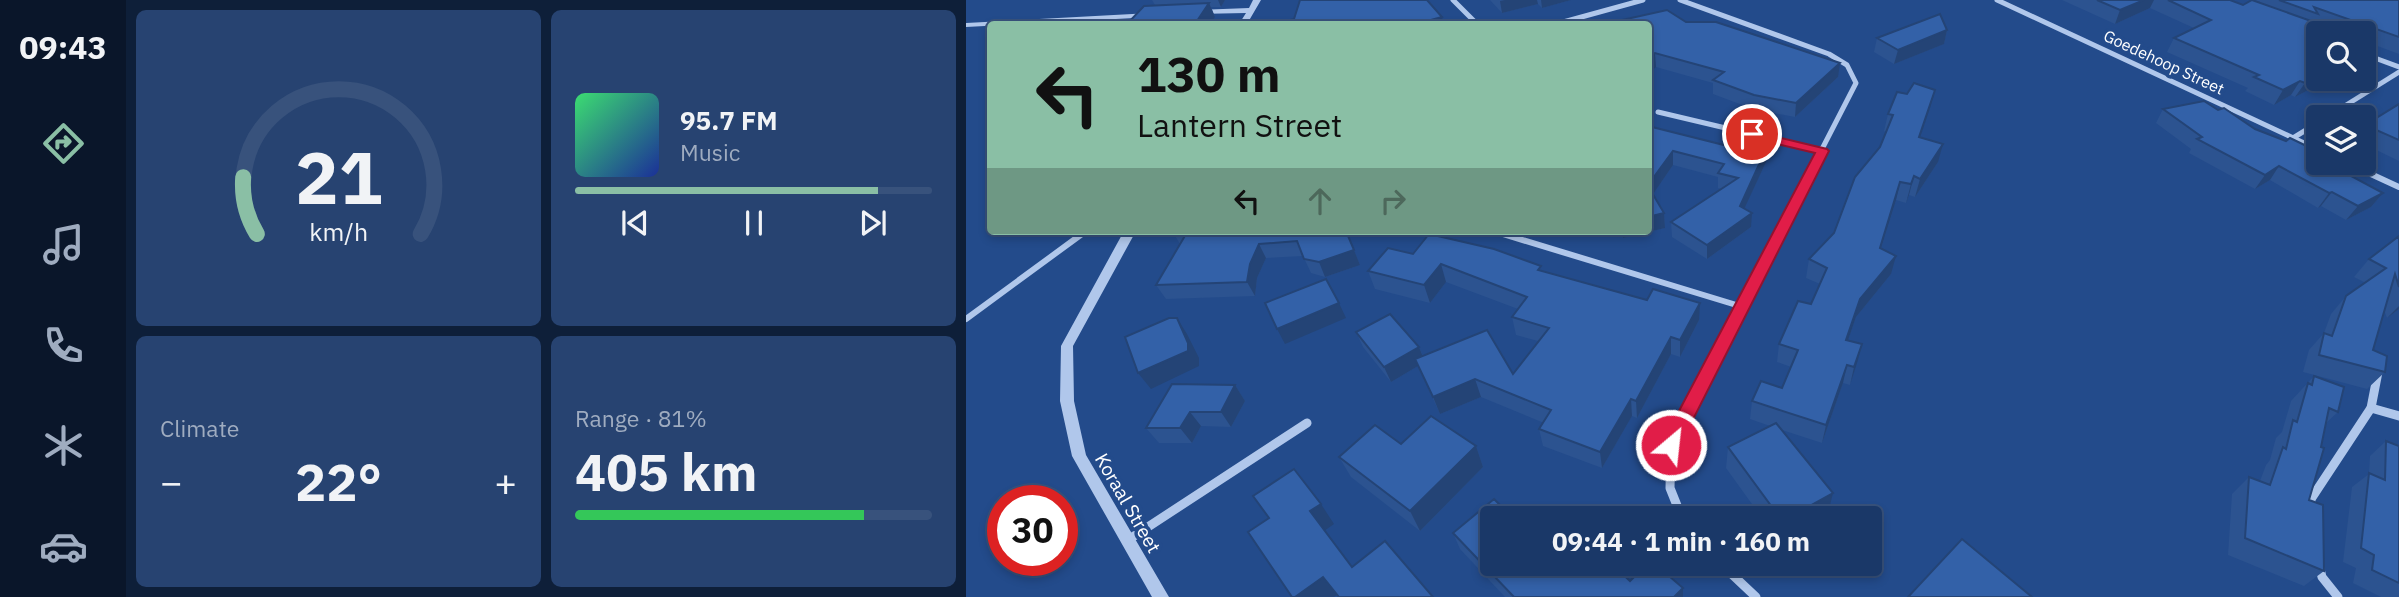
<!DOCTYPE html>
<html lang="en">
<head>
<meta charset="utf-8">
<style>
  body { margin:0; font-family:"IBM Plex Sans",sans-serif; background:#274371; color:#f1f3f6; height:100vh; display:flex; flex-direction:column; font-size:26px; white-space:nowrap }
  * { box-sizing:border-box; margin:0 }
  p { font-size:23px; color:#9facc0 }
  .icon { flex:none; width:38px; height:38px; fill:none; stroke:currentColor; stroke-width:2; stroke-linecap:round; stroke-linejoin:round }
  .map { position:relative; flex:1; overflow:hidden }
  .details { display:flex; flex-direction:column; gap:10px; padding:10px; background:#0e1f39; width:840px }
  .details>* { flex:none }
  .banner { position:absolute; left:21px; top:21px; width:665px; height:214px; border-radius:7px; box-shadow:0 4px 10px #0003,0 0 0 2px #38527c; background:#8abfa5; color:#111; overflow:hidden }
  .fabs { position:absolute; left:1340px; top:21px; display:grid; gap:14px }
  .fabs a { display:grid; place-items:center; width:70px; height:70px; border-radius:7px; background:#1a3868; box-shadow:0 4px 10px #0003,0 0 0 2px #38527c; font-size:35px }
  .speed { position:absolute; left:21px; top:485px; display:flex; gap:14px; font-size:35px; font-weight:700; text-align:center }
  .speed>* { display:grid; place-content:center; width:91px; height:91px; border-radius:50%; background:#1a3868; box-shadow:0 4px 10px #0003,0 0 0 2px #38527c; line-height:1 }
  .speed .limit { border:10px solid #d22; background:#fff; color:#111 }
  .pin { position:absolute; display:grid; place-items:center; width:60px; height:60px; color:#fff; margin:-30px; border:4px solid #fff; border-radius:50%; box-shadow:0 2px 7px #0007 }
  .me { position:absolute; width:77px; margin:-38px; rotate:28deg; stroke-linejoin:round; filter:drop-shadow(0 0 5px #0008) }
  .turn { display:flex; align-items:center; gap:24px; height:147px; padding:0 35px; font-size:32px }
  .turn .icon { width:91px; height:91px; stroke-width:2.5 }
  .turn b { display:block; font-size:49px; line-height:60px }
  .lanes { display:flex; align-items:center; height:66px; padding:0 35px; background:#0003; justify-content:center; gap:35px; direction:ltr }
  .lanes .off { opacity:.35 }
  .big { font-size:52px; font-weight:700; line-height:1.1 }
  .details .tile { flex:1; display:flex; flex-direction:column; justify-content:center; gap:10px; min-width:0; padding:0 24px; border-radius:10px; background:#274371 }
  .details .dial { align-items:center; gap:0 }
  .dial svg { height:182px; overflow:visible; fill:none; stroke:#38527c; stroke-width:7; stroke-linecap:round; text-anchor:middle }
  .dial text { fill:#f1f3f6; stroke:none }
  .song { display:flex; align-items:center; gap:21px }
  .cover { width:84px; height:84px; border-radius:10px; background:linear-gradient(135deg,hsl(140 70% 55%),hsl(230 70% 35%)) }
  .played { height:7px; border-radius:4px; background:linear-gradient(90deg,#8abfa5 85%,#38527c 85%) }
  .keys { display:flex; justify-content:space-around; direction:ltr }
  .heat { display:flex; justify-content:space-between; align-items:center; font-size:38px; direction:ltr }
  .charge { height:10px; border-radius:5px; background:linear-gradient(90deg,#34c759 81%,#38527c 0) }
  .details .tiles { flex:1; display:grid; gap:10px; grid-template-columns:repeat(2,1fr) }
  .trip { position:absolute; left:514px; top:506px; width:402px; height:70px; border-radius:7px; background:#1a3868; box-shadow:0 4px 10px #0003,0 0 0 2px #38527c; font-weight:700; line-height:70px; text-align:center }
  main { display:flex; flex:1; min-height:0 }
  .tabs { display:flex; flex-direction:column; width:126px; justify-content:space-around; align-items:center; background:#0a162a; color:#9facc0 }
  .tabs .icon { width:49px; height:49px }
  .tabs .current { color:#8abfa5 }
  .tabs b { font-size:32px; color:#f1f3f6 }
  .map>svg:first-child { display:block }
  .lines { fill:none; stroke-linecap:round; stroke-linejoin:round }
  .minor-far2 { stroke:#b0c7eb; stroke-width:5 }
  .minor-far1 { stroke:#b0c7eb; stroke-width:6 }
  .minor { stroke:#b0c7eb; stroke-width:9 }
  .tertiary { fill:#b0c7eb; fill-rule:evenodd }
  .wall { fill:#2c5390 }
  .shaded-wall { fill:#244476 }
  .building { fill:#3361a8; stroke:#244476; stroke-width:2 }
  .route { fill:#e11d48; stroke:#92132f; stroke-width:2 }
  .labels { text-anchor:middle; stroke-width:7; stroke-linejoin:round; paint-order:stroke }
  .far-street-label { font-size:16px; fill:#fff; stroke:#234b8b }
  .street-label { font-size:19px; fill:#fff; stroke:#234b8b }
</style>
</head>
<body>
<main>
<nav class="tabs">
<b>09:43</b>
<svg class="icon current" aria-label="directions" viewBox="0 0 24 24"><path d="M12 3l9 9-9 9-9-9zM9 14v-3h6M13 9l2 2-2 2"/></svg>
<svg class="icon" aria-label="music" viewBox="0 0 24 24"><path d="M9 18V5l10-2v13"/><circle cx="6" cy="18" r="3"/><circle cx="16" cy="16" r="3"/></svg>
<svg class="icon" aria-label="phone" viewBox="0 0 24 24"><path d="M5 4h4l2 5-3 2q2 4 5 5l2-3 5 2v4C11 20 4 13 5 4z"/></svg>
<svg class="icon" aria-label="climate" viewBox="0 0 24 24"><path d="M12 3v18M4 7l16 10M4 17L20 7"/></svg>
<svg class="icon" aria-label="car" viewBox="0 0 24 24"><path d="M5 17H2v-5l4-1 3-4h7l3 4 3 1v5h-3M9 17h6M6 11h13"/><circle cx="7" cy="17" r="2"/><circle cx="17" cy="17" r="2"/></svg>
</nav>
<section class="details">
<div class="tiles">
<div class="tile dial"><svg viewBox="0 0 100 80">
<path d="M14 69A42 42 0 1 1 86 69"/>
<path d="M14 69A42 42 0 0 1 8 44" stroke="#8abfa5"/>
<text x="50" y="56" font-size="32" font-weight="700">21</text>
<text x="50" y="72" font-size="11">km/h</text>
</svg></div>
<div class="tile">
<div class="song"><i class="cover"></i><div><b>95.7 FM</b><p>Music</p></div></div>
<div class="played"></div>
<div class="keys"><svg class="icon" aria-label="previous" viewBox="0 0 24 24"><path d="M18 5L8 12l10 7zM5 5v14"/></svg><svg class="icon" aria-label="pause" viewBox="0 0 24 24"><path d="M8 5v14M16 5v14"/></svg><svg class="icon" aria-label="next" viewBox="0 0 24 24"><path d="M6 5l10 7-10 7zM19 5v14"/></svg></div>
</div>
<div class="tile"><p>Climate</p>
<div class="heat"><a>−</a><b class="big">22°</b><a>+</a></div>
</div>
<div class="tile"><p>Range · 81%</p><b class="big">405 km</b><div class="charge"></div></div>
</div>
</section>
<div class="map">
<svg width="1433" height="597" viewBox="0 0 1433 597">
  <rect width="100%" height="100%" fill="#234b8b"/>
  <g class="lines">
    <g class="minor-far2">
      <polyline points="487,0 511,24"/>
      <polyline points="714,0 863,54 881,65 890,83 855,151"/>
      <polyline points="1031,0 1353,150"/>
      <polyline points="590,24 677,0"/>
      <polyline points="1398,54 1433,67"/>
      <polyline points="692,112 857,151"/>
      <polyline points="1361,117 1433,72"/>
      <polyline points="1327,138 1353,122"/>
    </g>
    <g class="minor-far1">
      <polyline points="851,149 857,151"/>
      <polyline points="1381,163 1433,187"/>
      <polyline points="527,231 777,307"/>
      <polyline points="0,319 120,231"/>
      <polyline points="756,346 856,149"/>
    </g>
    <g class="minor">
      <polyline points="1405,408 1433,416"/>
      <polyline points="1345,509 1345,499 1405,408 1412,372"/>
      <polyline points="716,518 704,488 705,445 757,344"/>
      <polyline points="162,540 341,423"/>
      <polyline points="755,564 790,597"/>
      <polyline points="1353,565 1356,577 1372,597"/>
    </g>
    <g class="tertiary">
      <polygon points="287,0 295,0 281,24 273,24 280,13 231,14 227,12 231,10 283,8"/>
      <polygon points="185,13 188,13 188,17 0,27 0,23"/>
      <polygon points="158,231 170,231 107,346 108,401 120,455 203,597 186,597 106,456 94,401 95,346"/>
    </g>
  </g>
  <g class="wall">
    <polygon points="186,0 259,0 255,7 245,7 249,17 244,24 161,24 189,5"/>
    <polygon points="524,0 605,0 576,8 572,4 536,13"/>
    <polygon points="1096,0 1264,0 1277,5 1294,2 1288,0 1433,0 1433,54 1398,41 1398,33 1377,33 1362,28 1353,79 1363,79 1329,97 1325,95 1308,105 1279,91 1282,88 1201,52 1208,38 1228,28 1184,8 1149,24"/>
    <polygon points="720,22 872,77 829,117 787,109 747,94 747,83 690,67 682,24"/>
    <polygon points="981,30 978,44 928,64 908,52 911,38"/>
    <polygon points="1433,104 1433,161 1398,144 1399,125"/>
    <polygon points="964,108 954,137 972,162 949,197 943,195 940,203 930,200 915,249 925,274 890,317 882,340 896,344 884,385 877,383 856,443 816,430 862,513 852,518 796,518 760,468 762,447 804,426 784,419 786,401 816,388 825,367 811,362 813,344 845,304 854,284 840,278 843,259 868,233 914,147 920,132 918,131 922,114"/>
    <polygon points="1197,109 1252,110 1353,163 1417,193 1405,207 1380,220 1355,206 1352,208 1304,180 1289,189 1223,153 1225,149 1190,123"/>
    <polygon points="682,126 770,148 801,147 800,162 778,208 785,227 741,259 706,237 705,222 755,189 752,188 752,177 707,165 687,194 698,213 699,228 657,238 653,231 682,231"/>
    <polygon points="210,231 383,238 394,265 359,277 345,273 337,256 300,258 291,278 289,296 200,299 190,285 214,244 208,234"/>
    <polygon points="1433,236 1433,309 1421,318 1418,310 1407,350 1419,372 1401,389 1337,372 1343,350 1358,333 1365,314 1380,296 1400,283 1388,277 1403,259"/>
    <polygon points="447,254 576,271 733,320 714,357 705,354 671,418 666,416 636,468 577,446 573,429 578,423 515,397 474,414 452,366 425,382 397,347 390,332 453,347 457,356 547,374 572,341 550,335 546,317 552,309 480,282 464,303 409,289 402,271"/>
    <polygon points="1348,376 1372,412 1360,423 1343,500 1358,571 1338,586 1262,555 1266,494 1283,477 1294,481 1300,465 1304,460 1310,438 1316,432 1325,401"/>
    <polygon points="269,385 279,401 265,427 235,426 226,443 193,443 180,428"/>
    <polygon points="1433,432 1433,597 1415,597 1387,583 1390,568 1377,562 1386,487 1403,474 1404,456 1420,441 1433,446"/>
    <polygon points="435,444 510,446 517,467 454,531 385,477 373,457"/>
    <polygon points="487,533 594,565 664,581 717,597 539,597 494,549"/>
  </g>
  <g class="shaded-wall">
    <polygon points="252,0 259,0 255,7"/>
    <polygon points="539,0 571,0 572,4 536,13 534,1"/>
    <polygon points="575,0 605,0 576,8"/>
    <polygon points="1178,0 1188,0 1184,8 1149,24 1154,10"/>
    <polygon points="243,3 249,17 244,24 229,24"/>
    <polygon points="476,17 478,24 450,24"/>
    <polygon points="981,30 978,44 928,64 932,50"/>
    <polygon points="689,53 690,67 682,74 682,60"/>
    <polygon points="874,63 872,77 829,117 830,103"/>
    <polygon points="1353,75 1353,79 1363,79 1329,97 1339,83"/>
    <polygon points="1334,81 1325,95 1308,105 1317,90"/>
    <polygon points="969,90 964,108 948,155 953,137"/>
    <polygon points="977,144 972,162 949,197 954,179"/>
    <polygon points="801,147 800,162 773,220 774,206"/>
    <polygon points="707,151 707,165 683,200 682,185"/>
    <polygon points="1313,166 1304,180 1289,189 1299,175"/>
    <polygon points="948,176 943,195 940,203 945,184"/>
    <polygon points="934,182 930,200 909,267 914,248"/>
    <polygon points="1366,192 1355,206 1352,208 1363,193"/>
    <polygon points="1417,193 1405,207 1380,220 1392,206"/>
    <polygon points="698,213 699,228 657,238 656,231 682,231 682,217"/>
    <polygon points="786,213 785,227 741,259 741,245"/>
    <polygon points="293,244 300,258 291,278 289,296 281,282 284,264"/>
    <polygon points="388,250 394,265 359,277 353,262"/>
    <polygon points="930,256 925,274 890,317 876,358 880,340 894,299"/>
    <polygon points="475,264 480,282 464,303 458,285"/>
    <polygon points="373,303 380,318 319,344 311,329"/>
    <polygon points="734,303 733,320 714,357 714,340"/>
    <polygon points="1433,306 1433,309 1421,318"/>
    <polygon points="211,318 221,334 233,358 233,366 185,389 172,373"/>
    <polygon points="705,337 705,354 671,418 670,401"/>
    <polygon points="896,344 891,363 884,385 888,367"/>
    <polygon points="453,347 459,362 449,359 452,366 425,382 418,367"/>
    <polygon points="881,365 877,383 856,443 860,425"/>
    <polygon points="509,379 515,397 474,414 467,397"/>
    <polygon points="269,385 279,401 265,427 255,412"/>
    <polygon points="665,399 666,416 636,468 634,452"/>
    <polygon points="224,412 235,426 226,443 214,428"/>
    <polygon points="510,446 517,467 454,531 444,511"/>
    <polygon points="867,493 862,513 852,518 822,518"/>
    <polygon points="355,504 368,524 358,531 344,511"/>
    <polygon points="357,577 371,595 368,597 329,597"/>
    <polygon points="717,588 717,597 708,597"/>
  </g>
  <g class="building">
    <polygon points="334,0 461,0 476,17 450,24 318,24 316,22 328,19"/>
    <polygon points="1131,0 1178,0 1154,10"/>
    <polygon points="1202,0 1264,0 1277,5 1286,0 1362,27 1366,33 1353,33 1353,75 1339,83 1334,81 1317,90 1288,77 1293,75 1208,38 1245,20"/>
    <polygon points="1313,0 1433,0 1433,37 1348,7 1352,14"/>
    <polygon points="243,3 229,24 161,24 178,6"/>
    <polygon points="701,10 720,22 750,22 874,63 830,103 788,95 747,80 758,72 689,53 682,60 682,24 638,24"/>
    <polygon points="974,14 981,30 932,50 911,38"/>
    <polygon points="948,83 969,90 953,137 977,144 954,179 948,176 945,184 934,182 914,248 930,256 894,299 880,340 896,344 888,367 881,365 860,425 786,401 795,381 816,388 832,350 813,344 832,301 845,304 861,268 843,259 868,233 889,177 914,147 927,115 922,114 931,92 941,94"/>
    <polygon points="1238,101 1252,110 1258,108 1289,129 1320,141 1324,138 1353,152 1353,163 1361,163 1417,193 1392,206 1366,192 1363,193 1313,166 1299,175 1231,139 1236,137 1197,109"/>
    <polygon points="1433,104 1433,140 1399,125"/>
    <polygon points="682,126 770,148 775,141 801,147 774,206 786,213 741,245 705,222 772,178 752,173 758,164 707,151 682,185"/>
    <polygon points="682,186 698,213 682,217"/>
    <polygon points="210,231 380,231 388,250 353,262 338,259 331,241 293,244 284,264 281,282 190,285 220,234 208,234"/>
    <polygon points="463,234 528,249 575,266 572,270 681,300 687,289 734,303 714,340 705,337 670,401 665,399 634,452 573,429 585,410 509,379 467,397 449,359 521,330 547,374 583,328 546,317 561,297 475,264 458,285 402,271 422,248 447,254"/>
    <polygon points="1433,236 1433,287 1429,274 1407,350 1421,356 1419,372 1353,355 1358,333 1366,336 1380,296 1420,268 1403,259"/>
    <polygon points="360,279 373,303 311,329 299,303"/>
    <polygon points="424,314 453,347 418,367 390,332"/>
    <polygon points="203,318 211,318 222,343 222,351 172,373 159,337"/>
    <polygon points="1348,376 1378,387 1372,412 1363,408 1355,447 1358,448 1343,500 1357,505 1358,571 1279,538 1283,477 1304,485 1317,447 1320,449 1327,420 1331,422 1342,383 1346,385"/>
    <polygon points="206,384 269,385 255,412 224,412 214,428 180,428"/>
    <polygon points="465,416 510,446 444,511 373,457 409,425 435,444"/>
    <polygon points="810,423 867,493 822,518 814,518 762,447"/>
    <polygon points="1420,441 1433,446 1433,583 1406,570 1408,555 1395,548 1403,473 1419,480"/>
    <polygon points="328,469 355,504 344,511 386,567 419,541 467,597 373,597 357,577 329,597 326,597 282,532 303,518 287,496"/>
    <polygon points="528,499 547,518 527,518 527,564 593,564 594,565 596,564 646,564 664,581 681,564 689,564 717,588 708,597 548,597 487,533"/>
    <polygon points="996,539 1066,597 942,597"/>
  </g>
  <polygon class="route" points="786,131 861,149 863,151 711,451 705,453 698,451 695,445 849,153 781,137 781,132"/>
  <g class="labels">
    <g class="far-street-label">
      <text transform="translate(1198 62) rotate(25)" y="6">Goedehoop Street</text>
    </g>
    <g class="street-label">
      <text transform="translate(162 503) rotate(60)" y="7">Koraal Street</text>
    </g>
  </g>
</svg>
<div class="fabs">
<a><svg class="icon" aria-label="search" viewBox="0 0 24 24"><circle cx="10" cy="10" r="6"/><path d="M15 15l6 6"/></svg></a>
<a><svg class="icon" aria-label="layers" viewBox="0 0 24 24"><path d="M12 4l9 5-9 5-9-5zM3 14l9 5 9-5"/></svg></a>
</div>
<div class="speed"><div class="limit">30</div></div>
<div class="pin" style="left:786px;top:134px;background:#d93025"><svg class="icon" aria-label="arrive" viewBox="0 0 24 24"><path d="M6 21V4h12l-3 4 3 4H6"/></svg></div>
<svg class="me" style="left:705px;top:445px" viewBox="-20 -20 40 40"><circle r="17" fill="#e11d48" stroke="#fff" stroke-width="3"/><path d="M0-11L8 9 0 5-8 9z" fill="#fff"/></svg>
<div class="trip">09:44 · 1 min · 160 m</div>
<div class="banner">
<div class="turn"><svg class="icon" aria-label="left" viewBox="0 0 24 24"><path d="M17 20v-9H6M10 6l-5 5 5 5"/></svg><div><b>130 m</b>Lantern Street</div></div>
<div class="lanes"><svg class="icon" aria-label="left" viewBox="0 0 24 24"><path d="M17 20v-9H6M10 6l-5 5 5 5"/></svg><svg class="icon off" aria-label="ahead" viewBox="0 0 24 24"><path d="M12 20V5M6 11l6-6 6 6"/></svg><svg class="icon off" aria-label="right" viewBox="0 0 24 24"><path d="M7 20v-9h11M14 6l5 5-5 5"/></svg></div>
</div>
</div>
</main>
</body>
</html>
